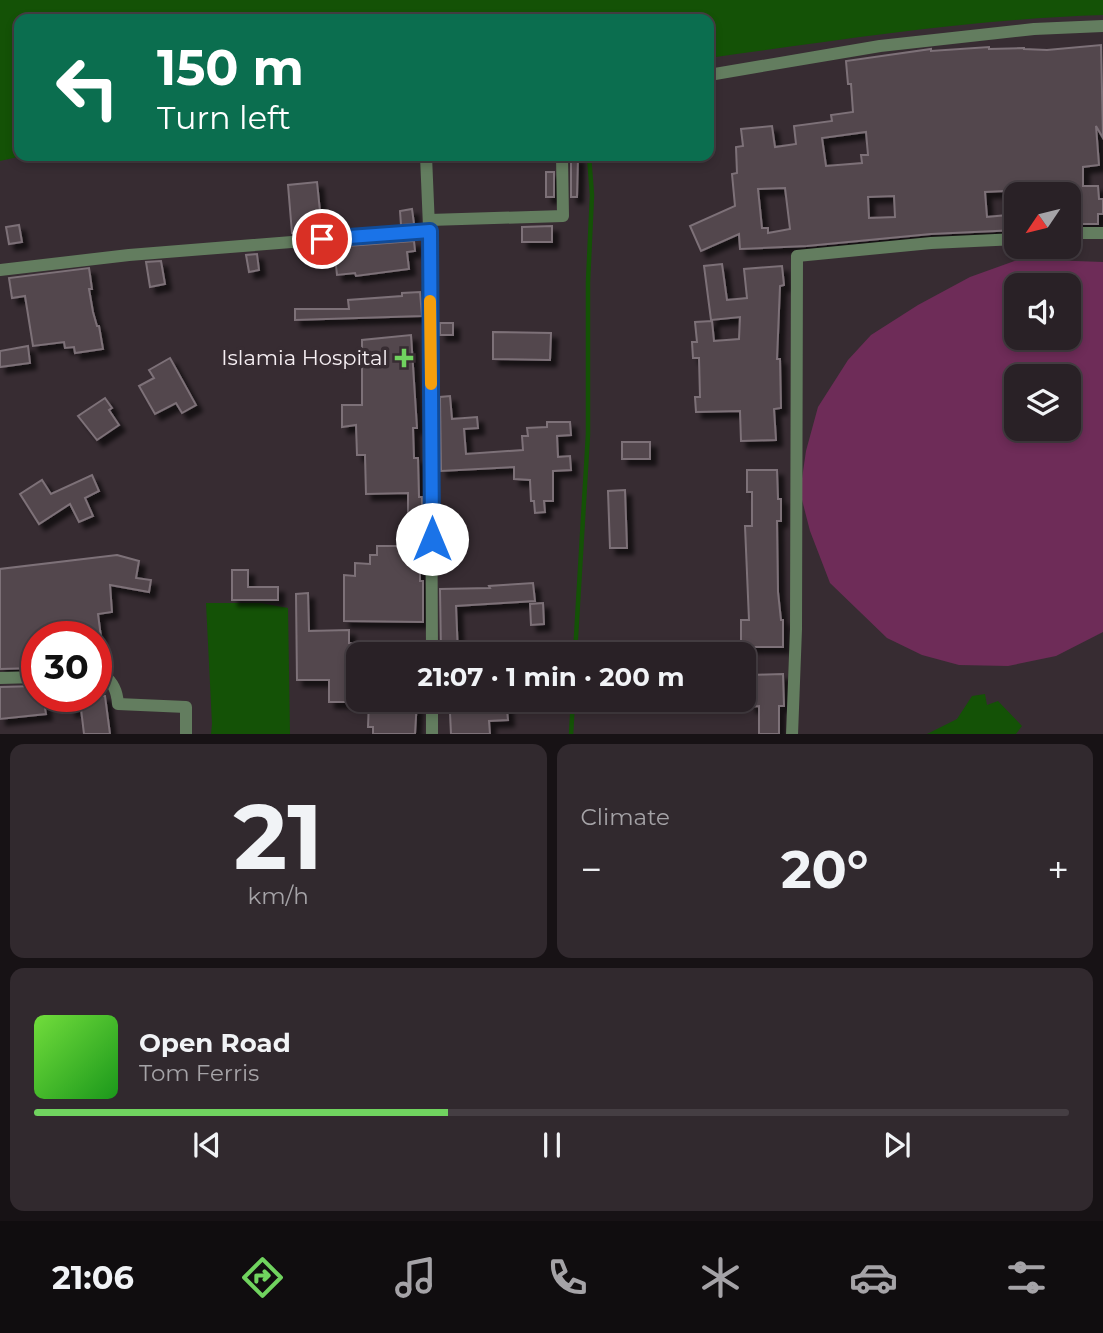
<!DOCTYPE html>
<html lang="en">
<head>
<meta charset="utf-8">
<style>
  body { margin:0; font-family:Montserrat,sans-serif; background:#31292e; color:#f1f3f6; height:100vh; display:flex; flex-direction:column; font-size:26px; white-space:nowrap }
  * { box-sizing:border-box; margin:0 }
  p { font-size:23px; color:#a5a3a7 }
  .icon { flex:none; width:38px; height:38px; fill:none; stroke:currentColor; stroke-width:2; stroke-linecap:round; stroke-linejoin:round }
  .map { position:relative; height:734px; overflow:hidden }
  .panel { display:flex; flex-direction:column; gap:10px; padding:10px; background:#171215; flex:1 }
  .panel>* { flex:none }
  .guide { position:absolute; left:14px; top:14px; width:700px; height:147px; border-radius:14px; box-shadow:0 4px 10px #0003,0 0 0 2px #453e43; background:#0b6e4f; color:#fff; overflow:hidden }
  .needle { width:46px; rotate:235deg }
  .fabs { position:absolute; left:1004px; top:182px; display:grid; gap:14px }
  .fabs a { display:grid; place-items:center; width:77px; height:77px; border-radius:14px; background:#292126; box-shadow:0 4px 10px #0003,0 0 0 2px #453e43; font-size:35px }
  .speed { position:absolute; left:21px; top:621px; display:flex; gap:14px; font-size:35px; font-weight:700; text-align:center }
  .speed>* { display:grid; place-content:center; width:91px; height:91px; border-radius:50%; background:#292126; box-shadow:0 4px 10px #0003,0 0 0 2px #453e43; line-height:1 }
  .speed .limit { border:10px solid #d22; background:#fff; color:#111 }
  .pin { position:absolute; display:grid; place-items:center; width:60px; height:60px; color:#fff; margin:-30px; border:4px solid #fff; border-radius:50%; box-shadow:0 2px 7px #0007 }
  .me { position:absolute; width:77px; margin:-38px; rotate:0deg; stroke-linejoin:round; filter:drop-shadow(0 0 5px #0008) }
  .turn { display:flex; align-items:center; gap:24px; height:147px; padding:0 28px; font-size:32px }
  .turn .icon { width:91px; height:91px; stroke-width:2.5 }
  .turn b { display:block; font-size:49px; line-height:60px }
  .big { font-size:52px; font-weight:700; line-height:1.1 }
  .panel .widget { flex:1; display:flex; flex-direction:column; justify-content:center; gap:10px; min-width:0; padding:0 24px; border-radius:14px; background:#31292e }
  .panel .dial { align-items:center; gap:0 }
  .dial b { font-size:91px; line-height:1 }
  .song { display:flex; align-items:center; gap:21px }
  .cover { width:84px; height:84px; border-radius:10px; background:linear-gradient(135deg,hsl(100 70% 55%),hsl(120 70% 35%)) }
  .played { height:7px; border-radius:4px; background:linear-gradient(90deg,#70d35f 40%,#453e43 40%) }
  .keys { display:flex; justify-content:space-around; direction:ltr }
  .heat { display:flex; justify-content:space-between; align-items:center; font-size:38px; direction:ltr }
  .panel .tiles { flex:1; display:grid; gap:10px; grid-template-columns:1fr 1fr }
  .widget:last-child { grid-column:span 2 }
  .trip { position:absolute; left:346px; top:642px; width:410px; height:70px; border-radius:14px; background:#292126; box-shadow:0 4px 10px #0003,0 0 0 2px #453e43; font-weight:700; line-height:70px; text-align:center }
  .menu { display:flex; height:112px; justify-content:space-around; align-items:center; background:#100d0f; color:#a5a3a7 }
  .menu .icon { width:49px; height:49px }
  .menu .active { color:#70d35f }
  .menu b { font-size:32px; color:#f1f3f6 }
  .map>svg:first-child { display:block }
  .green { fill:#6e2c58; fill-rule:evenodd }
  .water { fill:#145206 }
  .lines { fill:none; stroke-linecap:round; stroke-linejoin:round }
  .stream { stroke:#145206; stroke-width:4.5 }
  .building { fill:#53474d; stroke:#7d7178; stroke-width:2; fill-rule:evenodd; filter:url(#shadow) }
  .minor { stroke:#637d5f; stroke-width:12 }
  .route-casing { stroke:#114b97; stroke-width:18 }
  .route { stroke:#1a73e8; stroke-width:12 }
  .slow { stroke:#f59e0b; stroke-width:12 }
  .poi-dot { fill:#70d35f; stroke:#372c32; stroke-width:2.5 }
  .labels { text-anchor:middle; stroke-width:7; stroke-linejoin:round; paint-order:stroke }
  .poi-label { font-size:21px; fill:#f6eff3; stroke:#372c32; text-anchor:end }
</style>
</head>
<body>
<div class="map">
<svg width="1103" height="735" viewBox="0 0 1103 735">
  <defs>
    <filter id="shadow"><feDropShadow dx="6" dy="6" stdDeviation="2" flood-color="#0009"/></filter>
  </defs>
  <rect width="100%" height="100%" fill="#372c32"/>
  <path class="green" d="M1020 259 1103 262V632L1056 656 1008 666 959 665 922 655 887 638 830 583 810 531 800 492 806 451 818 407 848 360 871 335 918 305 970 277ZM1017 285H1069V338H1017ZM1017 376H1069V429H1017Z"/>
  <g class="water">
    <path d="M0 0H1103V15C971 19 840 40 709 58V19H19V156H22L0 161Z"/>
    <polygon points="206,603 261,603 288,608 290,734 211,734 212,724"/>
    <polygon points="985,694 987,705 998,701 1022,726 1016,734 927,734 957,719 972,696"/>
  </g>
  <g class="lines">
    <g class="stream">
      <polyline points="575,654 588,434 588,282 592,195 589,156"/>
      <polyline points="571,735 573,700"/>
    </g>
  </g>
  <g class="building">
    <path d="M1101 45 1103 138 1096 126 1099 165 1083 167V186H1098L1099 199H1103V214H1098V224H1070L1069 194H1017V230L931 234 807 246 740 249 739 234 701 251 690 226 735 206 732 174 737 173 736 147 743 146 741 129 772 126 775 147 796 144 794 126 832 121 831 115 853 112 851 84H848L846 61 931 49V51L989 47V49L1024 48V49L1047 50ZM866 132 868 155H861L862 163 826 166 822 138ZM785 188 790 229 768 233V228H762L758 189ZM1005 191 1007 215 987 217 985 192ZM894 196 895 217 869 218 868 197Z"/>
    <polygon points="571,157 578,157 577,197 571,197"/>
    <rect x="546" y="172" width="8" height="25"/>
    <polygon points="317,182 322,231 292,233 288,185"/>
    <polygon points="412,209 414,224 401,225 400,211"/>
    <polygon points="19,225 22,242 9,244 6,227"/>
    <polygon points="552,226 552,242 522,242 522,227"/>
    <polygon points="414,241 415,251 407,252 409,269 356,276 355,273 337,275 334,247"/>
    <polygon points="257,254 259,270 249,272 246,255"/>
    <polygon points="161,261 165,284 150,287 146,262"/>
    <polygon points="722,264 727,300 747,298 744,269 782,266 784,285 780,286 777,359 780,359 781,408 774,409 776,440 741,441 740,411 696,412 695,397 700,397 699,358 693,358 692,342 697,342 695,322 712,321 714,341 739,339 740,317 711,320 704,266"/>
    <polygon points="89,268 92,289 89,289 93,312 97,326 99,326 103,349 75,353 74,347 65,348 64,342 33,346 25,296 12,298 9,278"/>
    <polygon points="420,292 422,316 295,320 295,309 349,309 348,300 402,296 402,293"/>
    <rect x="440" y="323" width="13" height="12"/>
    <polygon points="493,332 551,333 550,360 493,359"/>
    <polygon points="411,335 417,428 413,428 414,458 418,458 419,497 422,497 422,528 418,528 418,555 420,555 420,581 423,581 423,622 344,621 344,575 355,576 355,563 370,564 370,555 377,555 377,546 399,546 399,539 408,539 408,493 366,494 365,455 357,455 356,425 342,427 342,405 362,405 362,340"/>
    <polygon points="28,346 30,363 0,367 0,351"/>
    <polygon points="170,358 196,405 182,413 176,403 155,414 139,386 154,378 149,370"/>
    <polygon points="450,396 452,419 477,417 478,428 464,429 466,454 523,450 522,436 528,436 527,428 547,427 547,422 570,422 571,435 557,436 558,457 570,456 571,470 553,471 553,501 544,501 545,512 535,513 534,501 531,501 530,480 514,479 514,467 441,471 440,397"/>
    <polygon points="105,398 112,408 109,410 119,425 97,440 78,416"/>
    <rect x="622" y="442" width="28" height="17"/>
    <polygon points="747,470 777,470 778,499 781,499 781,521 777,521 778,592 781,620 783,620 783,647 741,647 741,620 749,620 745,526 752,526 752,492 747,492"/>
    <polygon points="92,475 99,491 85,498 93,516 79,522 70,504 39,524 20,494 42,480 51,494"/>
    <polygon points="625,490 627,548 610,548 608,491"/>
    <polygon points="117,555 139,561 136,578 151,580 149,592 110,585 112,612 98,614 101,637 37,637 37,668 0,669 0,569"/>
    <polygon points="232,570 248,570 248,587 278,587 278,600 232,600"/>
    <polygon points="533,583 535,601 456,606 458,654 441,654 440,589 490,588 489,586"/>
    <polygon points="308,593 309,631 349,630 349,643 400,645 400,654 359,654 359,702 329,702 329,680 297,680 296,594"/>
    <polygon points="543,603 544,624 531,625 530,604"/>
    <polygon points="783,674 784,706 779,706 779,734 759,734 759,706 750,707 749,675"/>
    <polygon points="37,686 37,696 43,696 46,714 0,719 0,687"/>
    <polygon points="68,696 105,696 110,734 84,734 81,709 70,711"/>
    <polygon points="369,700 417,700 415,734 373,734 373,727 368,727"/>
    <polygon points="463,700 506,700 508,720 489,721 490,734 451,734 450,713 464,712"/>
  </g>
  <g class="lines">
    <g class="minor">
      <polyline points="709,75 880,46 1034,29 1103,26"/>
      <polyline points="426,156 429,227"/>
      <polyline points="429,220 563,216 562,156"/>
      <polyline points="1069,233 1103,233"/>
      <polyline points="0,270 129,255 430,231 432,654"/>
      <path d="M96 674H103C113 683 117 690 118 704L186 707V735"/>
      <polyline points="0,678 37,677"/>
      <polyline points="432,735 432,700"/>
      <polyline points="792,735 796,629 797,256 931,243 1017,239"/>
    </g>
  </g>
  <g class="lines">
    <defs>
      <polyline id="route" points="322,239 430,231 432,539"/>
    </defs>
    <use href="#route" class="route-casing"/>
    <use href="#route" class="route"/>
    <polyline class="slow" points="430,301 431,384"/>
  </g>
  <path class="poi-dot" d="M400.5 347.5h7v7h7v7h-7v7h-7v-7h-7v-7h7z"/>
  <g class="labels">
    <g class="poi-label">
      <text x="388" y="365">Islamia Hospital</text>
    </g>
  </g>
</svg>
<div class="fabs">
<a><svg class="needle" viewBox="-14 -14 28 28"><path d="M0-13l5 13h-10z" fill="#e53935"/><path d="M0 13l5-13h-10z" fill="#a5a3a7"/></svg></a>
<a><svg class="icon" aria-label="sound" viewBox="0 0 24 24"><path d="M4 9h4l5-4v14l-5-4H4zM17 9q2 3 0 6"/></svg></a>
<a><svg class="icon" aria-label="layers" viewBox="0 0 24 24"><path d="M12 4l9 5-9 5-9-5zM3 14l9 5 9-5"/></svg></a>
</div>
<div class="speed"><div class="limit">30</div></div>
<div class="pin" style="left:322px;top:239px;background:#d93025"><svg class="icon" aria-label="arrive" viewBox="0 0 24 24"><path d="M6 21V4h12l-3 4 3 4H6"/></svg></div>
<svg class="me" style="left:432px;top:539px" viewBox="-20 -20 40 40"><circle r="19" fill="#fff"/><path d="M0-13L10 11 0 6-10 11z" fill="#1a73e8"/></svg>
<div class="trip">21:07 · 1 min · 200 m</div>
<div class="guide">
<div class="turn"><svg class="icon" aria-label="left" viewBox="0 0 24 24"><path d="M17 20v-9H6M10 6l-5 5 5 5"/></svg><div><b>150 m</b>Turn left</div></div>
</div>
</div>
<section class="panel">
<div class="tiles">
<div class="widget dial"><b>21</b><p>km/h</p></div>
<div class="widget"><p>Climate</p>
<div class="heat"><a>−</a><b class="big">20°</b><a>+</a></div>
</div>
<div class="widget">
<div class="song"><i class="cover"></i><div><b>Open Road</b><p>Tom Ferris</p></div></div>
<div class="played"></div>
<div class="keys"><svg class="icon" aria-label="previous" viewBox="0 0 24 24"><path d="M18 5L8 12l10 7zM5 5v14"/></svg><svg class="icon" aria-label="pause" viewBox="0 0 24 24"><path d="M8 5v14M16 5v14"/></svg><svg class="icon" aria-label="next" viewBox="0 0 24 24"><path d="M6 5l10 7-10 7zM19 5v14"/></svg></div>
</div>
</div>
</section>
<nav class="menu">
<b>21:06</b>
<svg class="icon active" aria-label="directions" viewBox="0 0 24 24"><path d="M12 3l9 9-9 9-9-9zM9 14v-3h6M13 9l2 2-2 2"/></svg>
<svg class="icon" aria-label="music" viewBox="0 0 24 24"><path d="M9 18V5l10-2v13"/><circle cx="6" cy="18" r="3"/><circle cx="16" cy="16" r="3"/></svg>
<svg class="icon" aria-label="phone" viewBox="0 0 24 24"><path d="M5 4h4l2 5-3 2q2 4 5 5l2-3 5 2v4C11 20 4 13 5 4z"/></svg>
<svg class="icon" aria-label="climate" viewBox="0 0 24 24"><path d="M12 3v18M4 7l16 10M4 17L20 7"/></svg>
<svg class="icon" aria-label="car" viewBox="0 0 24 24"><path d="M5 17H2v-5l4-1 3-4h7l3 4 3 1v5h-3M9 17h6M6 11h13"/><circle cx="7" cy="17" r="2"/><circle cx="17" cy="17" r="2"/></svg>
<svg class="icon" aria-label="filters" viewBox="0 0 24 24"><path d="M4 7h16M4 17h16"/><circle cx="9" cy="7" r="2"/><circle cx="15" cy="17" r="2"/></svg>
</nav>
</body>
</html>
